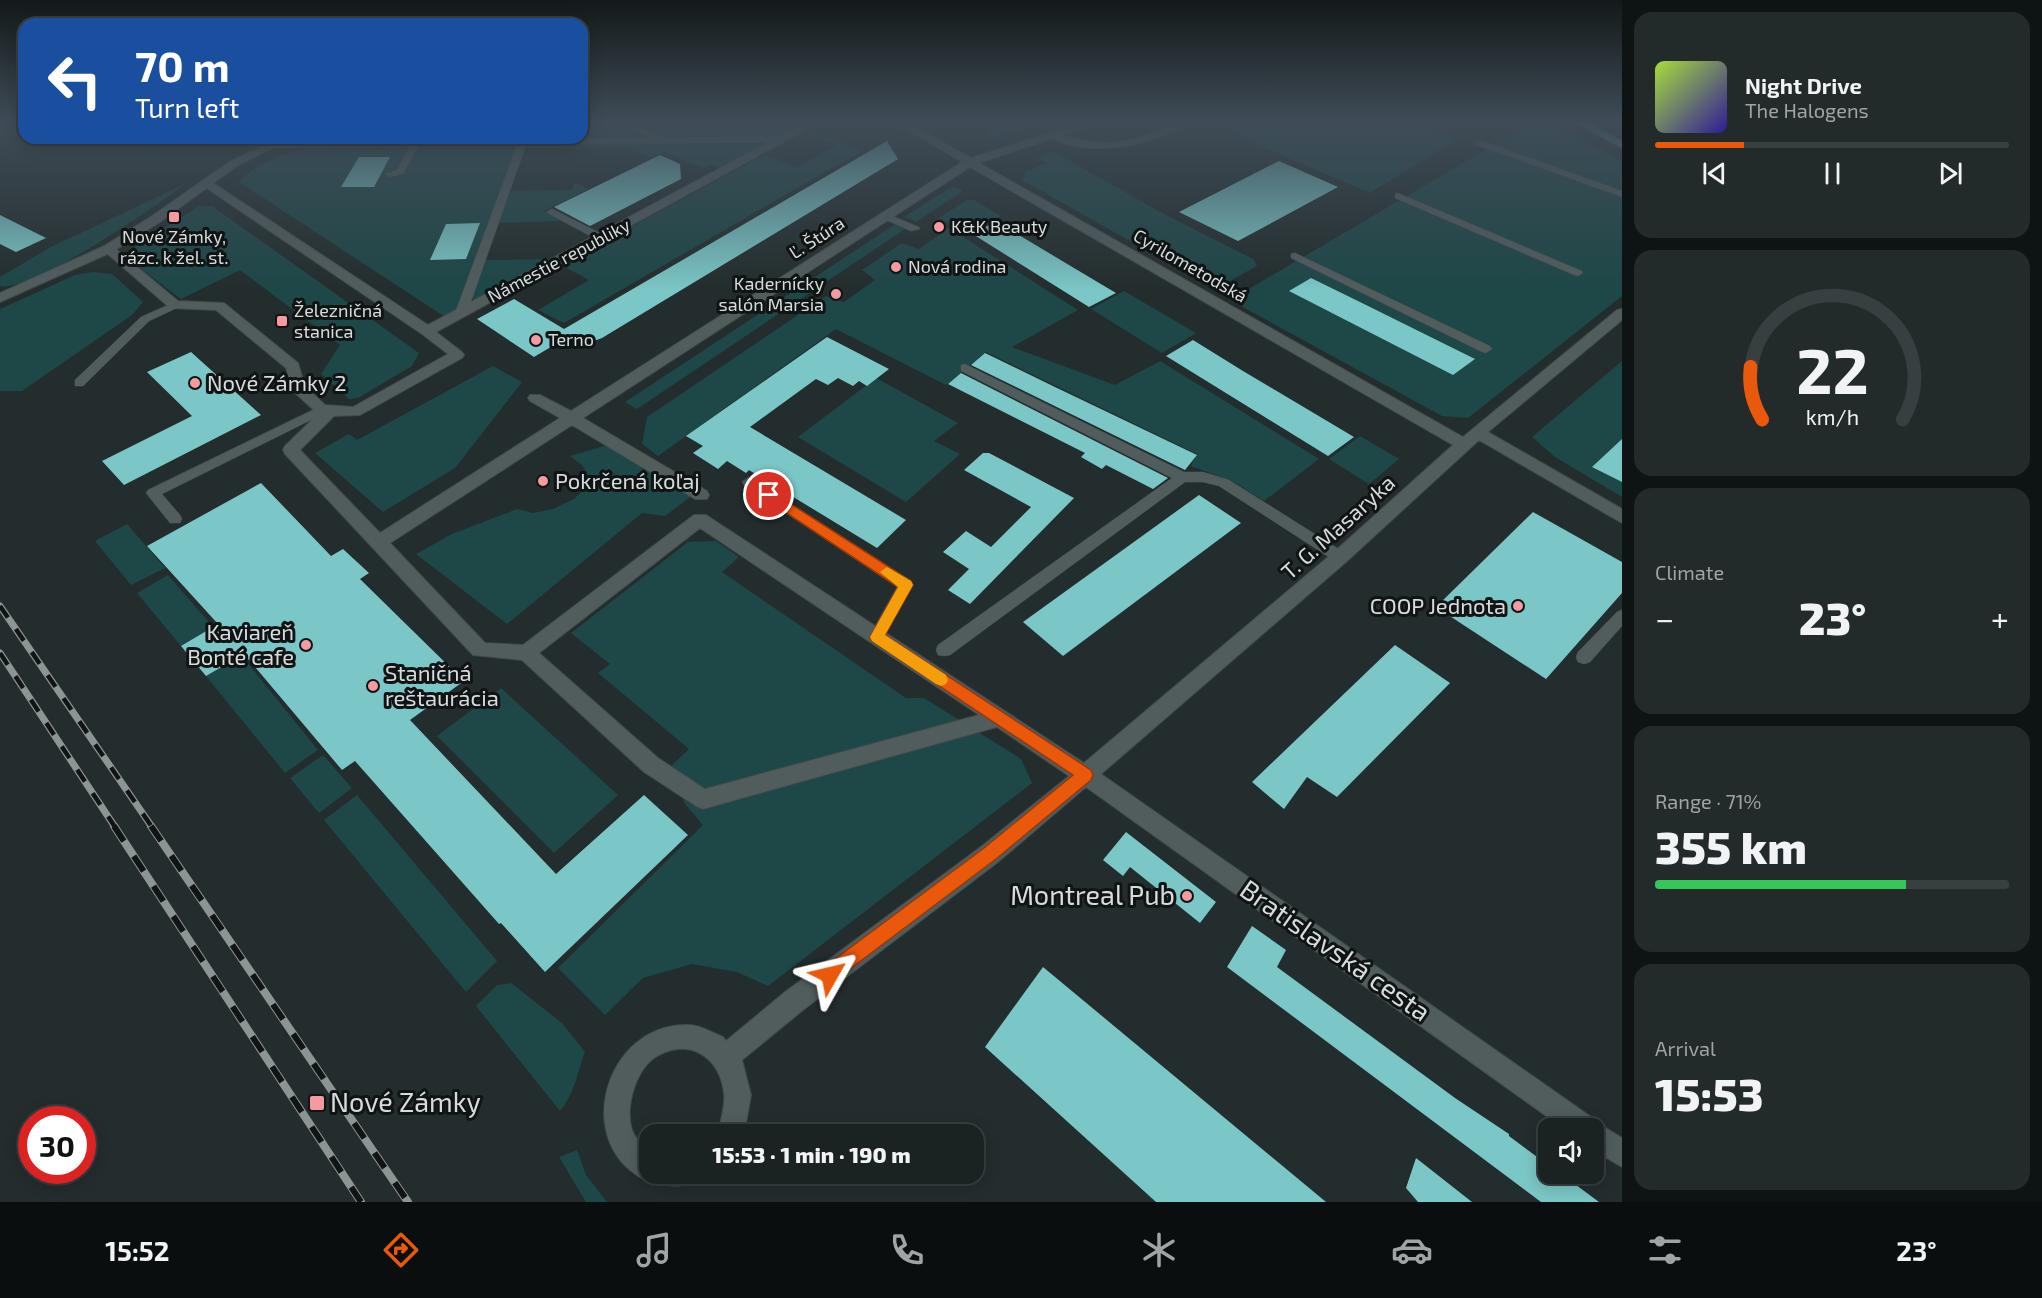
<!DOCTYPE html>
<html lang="en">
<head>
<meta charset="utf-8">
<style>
  body { margin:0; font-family:"Exo 2",sans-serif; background:#232a2a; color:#f1f3f6; height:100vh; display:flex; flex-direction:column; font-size:22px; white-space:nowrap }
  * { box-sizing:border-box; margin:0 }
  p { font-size:20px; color:#9fa4a5 }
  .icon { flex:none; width:33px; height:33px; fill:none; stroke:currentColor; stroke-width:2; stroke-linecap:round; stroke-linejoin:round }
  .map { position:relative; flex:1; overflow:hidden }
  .panel { display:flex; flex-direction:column; gap:12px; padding:12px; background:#0e1313; width:420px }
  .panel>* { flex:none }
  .hud { position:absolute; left:18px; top:18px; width:570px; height:126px; border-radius:18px; box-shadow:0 3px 15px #0003,0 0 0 2px #383f40; background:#1a4fa0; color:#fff; overflow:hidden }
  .controls { position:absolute; left:1538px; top:1118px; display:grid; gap:12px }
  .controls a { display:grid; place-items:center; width:66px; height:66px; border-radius:12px; background:#1a2222; box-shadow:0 3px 15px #0003,0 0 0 2px #383f40; font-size:30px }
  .speed { position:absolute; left:18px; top:1106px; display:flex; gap:12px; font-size:30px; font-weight:700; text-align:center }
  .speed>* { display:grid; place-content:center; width:78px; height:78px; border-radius:50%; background:#1a2222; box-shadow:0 3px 15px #0003,0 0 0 2px #383f40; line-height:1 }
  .speed .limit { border:9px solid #d22; background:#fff; color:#111 }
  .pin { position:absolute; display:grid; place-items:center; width:51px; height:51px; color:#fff; margin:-26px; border:3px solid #fff; border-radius:50%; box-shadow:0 2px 6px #0007 }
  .me { position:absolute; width:66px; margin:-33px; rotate:53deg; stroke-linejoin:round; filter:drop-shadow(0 0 4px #0008) }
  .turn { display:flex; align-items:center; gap:21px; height:126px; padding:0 18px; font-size:27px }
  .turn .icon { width:78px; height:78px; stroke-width:2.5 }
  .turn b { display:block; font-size:42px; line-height:51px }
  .big { font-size:45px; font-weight:800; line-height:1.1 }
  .panel .tile { flex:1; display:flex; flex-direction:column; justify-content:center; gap:9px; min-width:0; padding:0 21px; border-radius:18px; background:#232a2a }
  .panel .dial { align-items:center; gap:0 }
  .dial svg { height:156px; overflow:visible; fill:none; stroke:#383f40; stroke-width:7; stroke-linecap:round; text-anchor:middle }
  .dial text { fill:#f1f3f6; stroke:none }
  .song { display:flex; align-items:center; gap:18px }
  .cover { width:72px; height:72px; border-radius:9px; background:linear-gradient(135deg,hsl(80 70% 55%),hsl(250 70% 35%)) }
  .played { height:6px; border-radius:3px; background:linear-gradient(90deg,#ea580c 25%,#383f40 25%) }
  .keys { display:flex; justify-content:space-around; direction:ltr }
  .heat { display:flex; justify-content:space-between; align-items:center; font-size:33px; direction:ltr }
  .charge { height:9px; border-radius:4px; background:linear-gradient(90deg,#34c759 71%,#383f40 0) }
  .trip { position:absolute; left:639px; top:1124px; width:345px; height:60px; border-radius:18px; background:#1a2222; box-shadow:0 3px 15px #0003,0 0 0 2px #383f40; font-weight:800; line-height:60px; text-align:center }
  .tabs { display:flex; height:96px; justify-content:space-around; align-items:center; background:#0a0e0e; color:#9fa4a5 }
  .tabs .icon { width:42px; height:42px }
  .tabs .active { color:#ea580c }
  .tabs b { font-size:27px; color:#f1f3f6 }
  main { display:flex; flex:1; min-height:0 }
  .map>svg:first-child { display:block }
  .green { fill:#1e4747 }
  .building { fill:#7bc6c6 }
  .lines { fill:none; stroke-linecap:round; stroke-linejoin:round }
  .lane-casing { stroke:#414949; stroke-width:1 }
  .street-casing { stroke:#414949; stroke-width:2 }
  .secondary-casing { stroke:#414949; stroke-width:2 }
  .primary-casing { stroke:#414949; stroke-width:2 }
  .lane { fill:#515d5d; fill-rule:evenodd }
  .street { fill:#515d5d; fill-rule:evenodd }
  .secondary { fill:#515d5d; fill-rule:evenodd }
  .primary { fill:#469292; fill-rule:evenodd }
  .rail-far1-casing { stroke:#8d9494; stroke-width:7 }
  .rail-casing { stroke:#8d9494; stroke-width:8 }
  .rail-far1 { stroke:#101414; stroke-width:4.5; stroke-dasharray:14; stroke-linecap:butt }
  .rail { stroke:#101414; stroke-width:6; stroke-dasharray:18; stroke-linecap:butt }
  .route { fill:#ea580c; stroke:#983908; stroke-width:1.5 }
  .slow { fill:#f59e0b }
  .poi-dot { fill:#f49aa0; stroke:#101414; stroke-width:2 }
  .labels { text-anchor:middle; stroke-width:6; stroke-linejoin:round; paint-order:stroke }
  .far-poi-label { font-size:18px; fill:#d6dcdc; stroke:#101414; text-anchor:start }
  .far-street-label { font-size:18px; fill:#d6dcdc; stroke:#101414 }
  .poi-label { font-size:22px; fill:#d6dcdc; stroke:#101414; text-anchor:start }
  .street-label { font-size:22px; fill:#d6dcdc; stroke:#101414 }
  .near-poi-label { font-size:27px; fill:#d6dcdc; stroke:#101414; text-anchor:end }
  .near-street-label { font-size:27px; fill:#d6dcdc; stroke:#101414 }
</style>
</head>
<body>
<main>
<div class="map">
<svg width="1622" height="1202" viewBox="0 0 1622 1202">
  <rect width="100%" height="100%" fill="#232d2d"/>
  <g class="green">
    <polygon points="582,121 809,121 783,136 770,137 539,140 535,138 582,138"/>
    <polygon points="989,121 1050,121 990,139 986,138"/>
    <polygon points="1236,121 1421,121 1456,140 1370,193 1252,142 1226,126"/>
    <polygon points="1548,121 1622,161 1622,296 1468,418 1442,416 1230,300 1533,122"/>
    <polygon points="812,132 861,151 564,323 538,310 589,280 561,265 764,155 798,167 837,145 806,133"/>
    <polygon points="318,138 517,138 509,141 308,143"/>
    <polygon points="532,144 769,144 723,169 710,164 703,168 665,152 650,157 626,148 524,149"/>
    <path d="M509 146 515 150 457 309 445 317 239 182C256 163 284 154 308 148Z"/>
    <polygon points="1054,152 1162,213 1253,259 1257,266 1215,289 1022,180 1026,171 1047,163 1038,158"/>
    <polygon points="575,183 588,189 544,211 561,221 498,223 511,191 572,190"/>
    <path d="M185 184C156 206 31 293 0 286V277L49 248Z"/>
    <polygon points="953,186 963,191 916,222 904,217"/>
    <polygon points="967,200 974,200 1001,216 967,233 939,218"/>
    <polygon points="199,206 212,206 419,353 412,366 358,398 349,399 321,374 340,345 240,270 181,299 131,261 131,249"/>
    <polygon points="894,225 905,229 637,409 625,402"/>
    <polygon points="949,228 1078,310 1012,347 1115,385 1160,361 1319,459 1264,501 1234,482 1191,466 1197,454 986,352 946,385 836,329 658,456 642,444 647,417 826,296 844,302 875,280 862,270 902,243 919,249"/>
    <polygon points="553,259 476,300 471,299 486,260"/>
    <polygon points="93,272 112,274 143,302 132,315 22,391 0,391 0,309 75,275"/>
    <polygon points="1124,291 1196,333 1162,353 1091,309"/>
    <polygon points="1622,361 1622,497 1555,457 1532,437"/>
    <polygon points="493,366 522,382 455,468 383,512 315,453 349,434 357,440"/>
    <polygon points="876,378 958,423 934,441 960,454 906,502 798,437"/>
    <polygon points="1360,436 1399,459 1369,484 1329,459"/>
    <polygon points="611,444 693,495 665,516 642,513 507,624 416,554 452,534 517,509 533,513 553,509 574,499 583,490 588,476 583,466 570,456"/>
    <polygon points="127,524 165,568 131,585 95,541"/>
    <polygon points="716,541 739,557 722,572 906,698 924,698 1021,759 1032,783 768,986 737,972 692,964 643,978 605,1015 558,968 703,825 685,804 671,766 689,749 598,673 610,664 571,633 688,542"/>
    <polygon points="168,575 213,627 181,646 137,593"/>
    <polygon points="241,655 318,750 285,773 206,676"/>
    <polygon points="501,688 618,795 554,853 437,736"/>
    <polygon points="323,755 352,788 319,813 290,778"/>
    <polygon points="357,795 497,961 466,992 324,820"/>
    <path d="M511 983 562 1023 585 1052C577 1073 575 1093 560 1111L476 1006 497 985Z"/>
    <polygon points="577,1150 586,1175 607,1202 586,1202 559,1157"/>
  </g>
  <g class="building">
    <polygon points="887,141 898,159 602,338 586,344 571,335 534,357 477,319 514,299 564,329"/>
    <polygon points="660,155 680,164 681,179 590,226 554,207"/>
    <polygon points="359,157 390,157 374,187 341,187"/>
    <polygon points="1279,161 1338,187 1238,241 1179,212"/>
    <polygon points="0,215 46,238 16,252 0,244"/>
    <polygon points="997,222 1074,268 1116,293 1089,307 971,233"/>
    <polygon points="480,223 466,259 430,260 446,224"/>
    <polygon points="1311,278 1362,303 1475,359 1453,375 1289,291"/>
    <polygon points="827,337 889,369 867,386 859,381 853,386 838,378 828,385 816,379 750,427 906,520 877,548 749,470 746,473 727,461 718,469 693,453 703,446 686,436"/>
    <polygon points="1193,340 1243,371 1354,437 1328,456 1166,356"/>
    <polygon points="191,352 261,415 124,485 102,461 192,416 147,372"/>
    <polygon points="985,353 1055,387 1197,455 1185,470 971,365"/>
    <polygon points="961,373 1168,478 1153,489 1106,465 1102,469 1081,457 1085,453 948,384"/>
    <polygon points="1622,439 1622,482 1592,467"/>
    <polygon points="983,453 989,453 1074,498 970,604 948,590 969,569 943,552 966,531 991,547 1031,507 964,470"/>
    <polygon points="261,483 331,556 343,549 369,573 360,579 464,681 410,720 556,874 644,795 688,835 545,972 501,923 499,924 355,761 342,770 244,654 206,676 181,646 218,624 147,546"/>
    <polygon points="1199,495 1241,523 1063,656 1023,622"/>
    <polygon points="1533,512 1622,562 1622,593 1546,679 1436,607"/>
    <polygon points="1395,645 1450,683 1337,797 1307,777 1284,809 1252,782"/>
    <polygon points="1126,832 1216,902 1200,923 1130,867 1123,876 1103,860"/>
    <polygon points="1252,926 1286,950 1277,967 1455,1098 1509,1134 1509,1136 1548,1165 1548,1173 1560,1173 1599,1202 1541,1202 1227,967"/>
    <polygon points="1043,967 1326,1202 1156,1202 985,1047"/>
    <polygon points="1416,1158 1472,1202 1418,1202 1406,1188"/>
  </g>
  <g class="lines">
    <defs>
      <g id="lane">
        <polygon points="610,121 623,121 665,138 785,136 789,139 785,142 526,145 467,313 461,316 455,313 517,145 419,146 403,174 390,177 385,174 397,170 410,146 271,148 267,145 271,142 652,138"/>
        <path d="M1180 121H1192C1159 145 1084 161 1049 136L1053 133C1110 148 1127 145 1180 121Z"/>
        <polygon points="1480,140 1622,191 1622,197 1477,145 1476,143"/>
        <polygon points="1398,193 1582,271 1583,273 1578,276 1574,275 1395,198 1395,194"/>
        <polygon points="552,209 606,236 607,238 598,240 549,214 547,212"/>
        <polygon points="885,213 919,227 920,229 911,231 881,218 881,214"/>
        <polygon points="1295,253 1490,346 1492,349 1486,353 1482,352 1291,258 1291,254"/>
        <polygon points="175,302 179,303 179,307 149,321 83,386 75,386 75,380 141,317"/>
        <polygon points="965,364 1184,472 1203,472 1229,480 1345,553 1347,557 1345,561 1335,561 1219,486 1203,482 1185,482 950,655 944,656 938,655 936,650 938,645 1172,478 961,371 961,365"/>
        <polygon points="321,406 325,407 327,410 325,413 162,494 180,515 182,519 180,523 170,523 146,493 148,490"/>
        <polygon points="749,477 911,581 913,585 882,641 877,643 872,641 869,637 897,587 744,485 742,482"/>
        <polygon points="1622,610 1622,626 1590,662 1584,664 1578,662 1576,657 1578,652 1617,612"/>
      </g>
      <path id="street" d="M808 121H822L436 332 462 352 464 355 462 358 360 415 334 416 300 450 380 533 560 418 530 401 528 398 530 395H540L571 411 962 162 892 121H905L971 158 1087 121H1104L979 163 1463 437 1617 310 1622 309V320L1488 432 1622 509V523L1479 440 1346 562 1101 774 1594 1119 1596 1122 1622 1138V1167L1593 1150V1128H1563L1086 787 998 862 803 1010 742 1060 751 1095 744 1134H718C720 1121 726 1105 724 1093 720 1056 687 1036 654 1058 635 1072 625 1108 632 1130 635 1139 643 1146 650 1152V1173H696L692 1183C680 1187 671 1187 659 1183L658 1178 650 1182C569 1148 604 1022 689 1025 700 1025 713 1033 723 1037L726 1041 785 992 982 846 1069 776 997 727 703 809 696 806 644 772 522 660 473 655 285 454 283 450 285 446 318 414 293 391 286 368 216 310 170 308 102 249 104 246H112L178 301 224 303 298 363 305 386 325 405 353 407 448 354 422 334 202 185V181H210L428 325ZM970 167 1453 445 1334 552 1084 763 706 515H694L523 645 485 643 390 543 572 425 695 499H707L709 495 707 491 583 418ZM700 528 979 715 705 789 658 758 539 653Z"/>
      <polygon id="secondary" points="279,138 292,138 237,166 160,222 112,252 0,302 0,293 104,246 152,216 229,162"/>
      <polygon id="primary" points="1572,121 1586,121 1622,141 1622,148"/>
    </defs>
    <use href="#lane" class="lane-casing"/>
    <use href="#street" class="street-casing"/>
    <use href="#secondary" class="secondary-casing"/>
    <use href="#primary" class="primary-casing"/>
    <use href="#lane" class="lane"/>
    <use href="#street" class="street"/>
    <use href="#secondary" class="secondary"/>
    <use href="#primary" class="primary"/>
    <defs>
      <g id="rail-far1">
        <polyline points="0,606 152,827"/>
        <polyline points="0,653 115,827"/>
      </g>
      <g id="rail">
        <polyline points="114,826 361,1202"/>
        <polyline points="151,826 408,1202"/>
      </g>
    </defs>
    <use href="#rail-far1" class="rail-far1-casing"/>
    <use href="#rail" class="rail-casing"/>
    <use href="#rail-far1" class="rail-far1"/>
    <use href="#rail" class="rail"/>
  </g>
  <linearGradient id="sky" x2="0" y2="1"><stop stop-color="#131919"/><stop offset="0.42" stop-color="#3f4c57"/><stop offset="1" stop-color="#3f4c57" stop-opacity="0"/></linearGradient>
  <rect width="1622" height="290" fill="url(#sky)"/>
  <polygon class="route" points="769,490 911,581 913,585 885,635 1091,770 1093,775 1091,780 996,859 830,984 823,981 821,975 823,968 984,848 1073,775 872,641 870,637 898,587 764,498 763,495"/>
  <polygon class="slow" points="887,567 911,581 913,585 885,635 946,675 948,680 946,684 941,686 936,684 872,641 870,637 898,587 880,572"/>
  <g class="poi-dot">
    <rect x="168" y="211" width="12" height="12" rx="3"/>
    <circle cx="939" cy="227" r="6"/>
    <circle cx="896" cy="267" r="6"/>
    <circle cx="836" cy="294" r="6"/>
    <rect x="276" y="315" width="12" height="12" rx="3"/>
    <circle cx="536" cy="340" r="6"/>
    <circle cx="195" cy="383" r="6"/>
    <circle cx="543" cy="481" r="6"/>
    <circle cx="1518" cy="606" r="6"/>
    <circle cx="306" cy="645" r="6"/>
    <circle cx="373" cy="686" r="6"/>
    <circle cx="1187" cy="896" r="6"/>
    <rect x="309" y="1095" width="16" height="16" rx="3"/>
  </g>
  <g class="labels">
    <g class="far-poi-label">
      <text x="951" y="233">K&amp;K Beauty</text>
      <text x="174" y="243" text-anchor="middle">Nové Zámky,<tspan x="174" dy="21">rázc. k žel. st.</tspan></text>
      <text x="908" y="273">Nová rodina</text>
      <text x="824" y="290" text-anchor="end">Kadernícky<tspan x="824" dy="21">salón Marsia</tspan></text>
      <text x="294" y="317">Železničná<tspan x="294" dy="21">stanica</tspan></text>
      <text x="548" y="346">Terno</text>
    </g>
    <g class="far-street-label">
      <text transform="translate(817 238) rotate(-33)" y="6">Ľ. Štúra</text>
      <text transform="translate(559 261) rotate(-28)" y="6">Námestie republiky</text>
      <text transform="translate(1190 266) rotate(30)" y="6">Cyrilometodská</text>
    </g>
    <g class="poi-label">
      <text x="207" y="391">Nové Zámky 2</text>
      <text x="555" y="489">Pokrčená koľaj</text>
      <text x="1506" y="614" text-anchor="end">COOP Jednota</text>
      <text x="294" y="640" text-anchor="end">Kaviareň<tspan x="294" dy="25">Bonté cafe</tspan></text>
      <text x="385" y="681">Staničná<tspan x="385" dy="25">reštaurácia</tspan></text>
    </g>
    <g class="street-label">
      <text transform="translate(1338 527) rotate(-42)" y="8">T. G. Masaryka</text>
    </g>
    <g class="near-poi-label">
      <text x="1175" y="905">Montreal Pub</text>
      <text x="330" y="1112" text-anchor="start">Nové Zámky</text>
    </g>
    <g class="near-street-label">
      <text transform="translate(1335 951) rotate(35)" y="9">Bratislavská cesta</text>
    </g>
  </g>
</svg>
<div class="controls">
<a><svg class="icon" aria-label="sound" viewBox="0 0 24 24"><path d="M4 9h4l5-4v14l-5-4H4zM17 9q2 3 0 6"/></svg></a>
</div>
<div class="speed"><div class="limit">30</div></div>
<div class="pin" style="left:769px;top:495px;background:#d93025"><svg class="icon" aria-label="arrive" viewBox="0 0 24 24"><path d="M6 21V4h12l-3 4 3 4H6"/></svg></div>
<svg class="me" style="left:830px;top:975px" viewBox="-20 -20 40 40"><path d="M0-17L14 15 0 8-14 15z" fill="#ea580c" stroke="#fff" stroke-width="4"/></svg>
<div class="trip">15:53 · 1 min · 190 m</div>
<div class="hud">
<div class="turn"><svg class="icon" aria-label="left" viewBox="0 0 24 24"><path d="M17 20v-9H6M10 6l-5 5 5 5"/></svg><div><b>70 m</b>Turn left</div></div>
</div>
</div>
<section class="panel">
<div class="tile">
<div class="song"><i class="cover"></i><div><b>Night Drive</b><p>The Halogens</p></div></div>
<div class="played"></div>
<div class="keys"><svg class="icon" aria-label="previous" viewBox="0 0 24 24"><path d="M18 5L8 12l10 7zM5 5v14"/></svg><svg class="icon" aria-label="pause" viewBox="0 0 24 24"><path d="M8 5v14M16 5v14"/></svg><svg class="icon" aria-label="next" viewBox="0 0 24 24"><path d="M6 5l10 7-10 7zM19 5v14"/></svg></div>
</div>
<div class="tile dial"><svg viewBox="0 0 100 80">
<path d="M14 69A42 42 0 1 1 86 69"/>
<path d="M14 69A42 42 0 0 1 8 42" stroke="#ea580c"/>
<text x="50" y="56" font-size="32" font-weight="700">22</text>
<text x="50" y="72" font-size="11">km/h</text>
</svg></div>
<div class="tile"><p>Climate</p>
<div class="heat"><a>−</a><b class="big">23°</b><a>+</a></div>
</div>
<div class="tile"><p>Range · 71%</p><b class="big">355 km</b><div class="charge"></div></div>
<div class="tile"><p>Arrival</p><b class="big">15:53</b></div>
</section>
</main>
<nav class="tabs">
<b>15:52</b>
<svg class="icon active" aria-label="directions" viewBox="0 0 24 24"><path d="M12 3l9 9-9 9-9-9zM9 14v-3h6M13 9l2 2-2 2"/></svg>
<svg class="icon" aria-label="music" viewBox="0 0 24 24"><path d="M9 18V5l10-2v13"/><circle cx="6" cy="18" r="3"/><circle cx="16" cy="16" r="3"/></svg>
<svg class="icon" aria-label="phone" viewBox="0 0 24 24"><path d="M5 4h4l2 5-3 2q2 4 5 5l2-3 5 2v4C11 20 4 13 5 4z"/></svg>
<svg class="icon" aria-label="climate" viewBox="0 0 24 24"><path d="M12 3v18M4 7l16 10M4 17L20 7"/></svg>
<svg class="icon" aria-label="car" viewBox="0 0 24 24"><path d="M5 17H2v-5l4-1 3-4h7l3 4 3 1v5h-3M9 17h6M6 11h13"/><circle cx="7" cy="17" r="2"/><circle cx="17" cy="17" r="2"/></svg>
<svg class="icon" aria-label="filters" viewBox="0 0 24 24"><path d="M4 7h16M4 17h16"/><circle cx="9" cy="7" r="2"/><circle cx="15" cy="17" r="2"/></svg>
<b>23°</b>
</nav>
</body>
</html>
